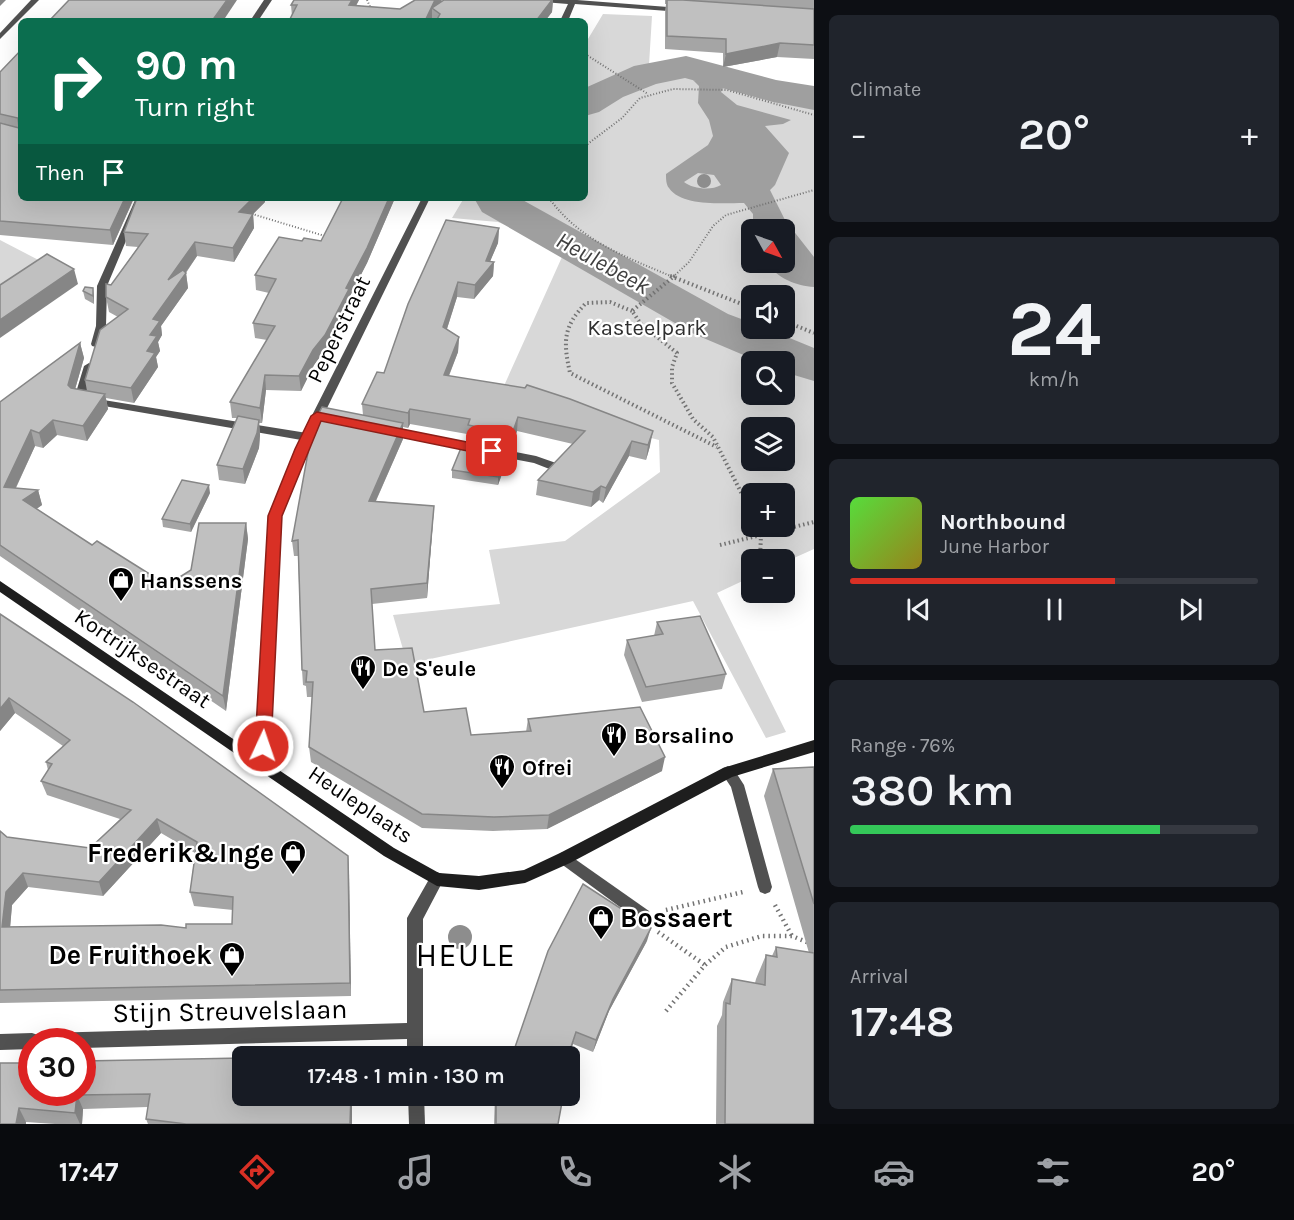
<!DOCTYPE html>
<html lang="en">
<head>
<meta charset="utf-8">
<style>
  body { margin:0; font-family:Karla,sans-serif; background:#20242c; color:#f1f3f6; height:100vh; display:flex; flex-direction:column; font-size:22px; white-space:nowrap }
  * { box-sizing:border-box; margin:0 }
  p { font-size:20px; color:#9ea1a6 }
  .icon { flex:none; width:33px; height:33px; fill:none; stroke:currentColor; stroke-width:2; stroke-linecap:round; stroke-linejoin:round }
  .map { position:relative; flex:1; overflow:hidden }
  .sheet { display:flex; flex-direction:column; gap:15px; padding:15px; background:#0d0f14; width:480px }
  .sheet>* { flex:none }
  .guide { position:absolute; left:18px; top:18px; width:570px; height:183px; border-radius:9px; box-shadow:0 6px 24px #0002; background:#0b6e4f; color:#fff; overflow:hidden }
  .needle { width:39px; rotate:130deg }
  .fabs { position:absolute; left:741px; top:219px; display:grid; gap:12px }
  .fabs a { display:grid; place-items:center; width:54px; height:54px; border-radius:9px; background:#171b24; box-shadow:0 6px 24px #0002; font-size:30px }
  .speed { position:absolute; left:18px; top:1028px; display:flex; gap:12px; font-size:30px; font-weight:700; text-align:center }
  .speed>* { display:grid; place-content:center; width:78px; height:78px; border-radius:50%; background:#171b24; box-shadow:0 6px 24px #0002; line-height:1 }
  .speed .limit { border:9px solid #d22; background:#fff; color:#111 }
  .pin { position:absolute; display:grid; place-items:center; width:51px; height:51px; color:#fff; margin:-26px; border-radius:12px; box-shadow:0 3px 9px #0006 }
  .me { position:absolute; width:66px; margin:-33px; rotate:3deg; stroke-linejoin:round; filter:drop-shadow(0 0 4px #0008) }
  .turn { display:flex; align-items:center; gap:21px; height:126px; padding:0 18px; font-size:27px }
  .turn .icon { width:78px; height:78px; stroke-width:2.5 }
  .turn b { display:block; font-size:42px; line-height:51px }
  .then { display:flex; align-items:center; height:57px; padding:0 18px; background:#0003; gap:12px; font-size:22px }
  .big { font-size:45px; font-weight:600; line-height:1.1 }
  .sheet .widget { flex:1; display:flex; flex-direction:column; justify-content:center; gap:9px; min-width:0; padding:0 21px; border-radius:9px; background:#20242c }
  .sheet .dial { align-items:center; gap:0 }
  .dial b { font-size:78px; line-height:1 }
  .song { display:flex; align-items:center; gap:18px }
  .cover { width:72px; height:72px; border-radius:9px; background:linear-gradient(135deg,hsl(110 70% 55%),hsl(50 70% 35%)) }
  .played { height:6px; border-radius:3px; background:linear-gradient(90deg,#d93025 65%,#363941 65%) }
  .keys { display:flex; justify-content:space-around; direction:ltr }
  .heat { display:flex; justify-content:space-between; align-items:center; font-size:33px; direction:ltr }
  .charge { height:9px; border-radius:4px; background:linear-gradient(90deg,#34c759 76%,#363941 0) }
  .trip { position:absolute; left:232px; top:1046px; width:348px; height:60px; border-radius:9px; background:#171b24; box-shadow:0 6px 24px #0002; font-weight:600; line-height:60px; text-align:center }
  .tab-bar { display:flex; height:96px; justify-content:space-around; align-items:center; background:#090b0e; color:#9ea1a6 }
  .tab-bar .icon { width:42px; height:42px }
  .tab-bar .on { color:#d93025 }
  .tab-bar b { font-size:27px; color:#f1f3f6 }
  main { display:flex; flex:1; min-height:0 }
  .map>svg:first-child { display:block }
  .green { fill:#d8d8d8; fill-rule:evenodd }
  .water { fill:#9f9f9f; fill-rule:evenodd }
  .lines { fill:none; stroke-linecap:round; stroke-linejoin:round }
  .river { fill:#9f9f9f; fill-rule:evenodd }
  .path-far2 { stroke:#737373; stroke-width:2; stroke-dasharray:1 2; stroke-linecap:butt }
  .path-far1 { stroke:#737373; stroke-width:4; stroke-dasharray:1.5 3; stroke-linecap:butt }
  .path { stroke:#737373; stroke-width:4.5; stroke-dasharray:1.5 4; stroke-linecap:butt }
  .lane { fill:#515151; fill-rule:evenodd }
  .street { fill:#515151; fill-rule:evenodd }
  .secondary { fill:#1e1e1e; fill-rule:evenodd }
  .tree { fill:#8d8d8d }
  .wall { fill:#a5a5a5; fill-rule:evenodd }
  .shaded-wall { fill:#868686 }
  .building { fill:#c0c0c0; stroke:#868686; stroke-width:1.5; fill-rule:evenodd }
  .route { fill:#d93025; stroke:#8d1f18; stroke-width:1.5 }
  .labels { text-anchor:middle; stroke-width:4.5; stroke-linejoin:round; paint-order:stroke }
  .park-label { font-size:22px; fill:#2f2f2f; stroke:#fff }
  .street-label { font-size:22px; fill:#000; stroke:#fff }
  .poi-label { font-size:22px; font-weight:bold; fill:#000; stroke:#fff; text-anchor:start }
  .water-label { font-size:24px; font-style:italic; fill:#404040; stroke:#fff }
  .near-poi-label { font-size:27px; font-weight:bold; fill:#000; stroke:#fff; text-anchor:end }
  .near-street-label { font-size:27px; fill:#000; stroke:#fff }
  .near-quarter-label { font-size:32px; letter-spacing:1.5px; fill:#000; stroke:#fff }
</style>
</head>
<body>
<main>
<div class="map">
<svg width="814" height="1124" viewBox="0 0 814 1124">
  <rect width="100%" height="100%" fill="#fff"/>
  <g class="green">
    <path d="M603 14 652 16 649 65 692 60 705 62 741 77 814 90V549L785 562 784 560H752L751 577 717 593 786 732 766 738 693 601 412 663H407L393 615 500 604 489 550 565 541 660 472 659 440 498 399 562 257 522 232 498 222 452 218 464 198H585V44ZM752 230H784V262H752ZM752 296H784V328H752ZM752 362H784V394H752ZM752 428H784V460H752ZM752 494H784V526H752Z"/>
    <polygon points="0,240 52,267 0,303"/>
  </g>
  <path class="water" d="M693 80 733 87 723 88 721 92 737 105 791 120 783 124 765 126 789 153 775 185 770 190 785 220 814 257V287C797 286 776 278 768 263L784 262V230L753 229V214L744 203C724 203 682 207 669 188 666 185 666 178 666 174L708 145 713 136 709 120 698 103 699 86ZM698 173 714 175 721 185C711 191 693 189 684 182Z"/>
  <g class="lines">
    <g class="river">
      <polygon points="686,56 776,80 814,86 814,110 773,102 685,78 656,84 623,97 599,112 585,116 585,88 634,66"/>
      <polygon points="474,198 519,198 728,314 752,323 752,328 765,328 814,348 814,381 784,372 784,362 760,362 694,334 482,212"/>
    </g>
    <g class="path-far2">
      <polyline points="367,0 371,9"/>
      <polyline points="585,54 648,94"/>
      <polyline points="585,146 622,118 640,98 673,89 727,90 814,115"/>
      <path d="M549 198C580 241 626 257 673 277"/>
      <polyline points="249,213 328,237"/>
      <polyline points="673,277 689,262 713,226 726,215 814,190"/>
    </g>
    <g class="path-far1">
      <polyline points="670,276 673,277 632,311 641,324 677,353 672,367 672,383 693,419 713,437 752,514"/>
      <polyline points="675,276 673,277 752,308"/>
      <path d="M632 311 610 302 586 303C563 327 563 341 570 373L717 447"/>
      <polyline points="784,321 814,333"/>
      <polyline points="758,526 761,534 760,560"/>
      <polyline points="720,545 814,522"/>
    </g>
    <g class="path">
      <polyline points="775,905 792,936"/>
      <polyline points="666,910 743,892"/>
      <polyline points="658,932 705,965"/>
      <polyline points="666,1011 705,965 726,947 762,936 792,936 814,945"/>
    </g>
    <g class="lane">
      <polygon points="136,198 144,198 107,286 106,326 101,344 96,347 92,346 91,344 96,326 97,286"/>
      <polygon points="89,363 94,366 85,397 307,433 312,437 307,441 75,401 74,399 84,366"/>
      <polygon points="389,427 536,456 556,463 558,466 552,470 534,463 385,434 384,431 385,428"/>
    </g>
    <g class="street">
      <polygon points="31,0 39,0 0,39 0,33"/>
      <polygon points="264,0 272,0 258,21 250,21"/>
      <polygon points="539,0 577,0 681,8 685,10 681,12 575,4 568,21 560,21 568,4 543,2"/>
      <polygon points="422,198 430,198 307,449 281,516 269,764 267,768 262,770 257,768 255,764 269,516 295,449"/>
      <polygon points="728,766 733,768 744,785 772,887 770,892 765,894 760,892 758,887 731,787 721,772 723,768"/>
      <polygon points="565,852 649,911 651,916 649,921 644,923 639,921 560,863 558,858 560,853"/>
      <polygon points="437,872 442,874 444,879 423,919 423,1056 407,1056 407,1039 82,1048 82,1041 32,1041 32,1049 0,1050 0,1034 32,1033 38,1035 39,1039 40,1035 46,1033 407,1023 407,918 432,874"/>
      <polygon points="408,1095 424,1095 425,1124 409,1124"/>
    </g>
    <polygon class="secondary" points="0,581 394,848 439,873 479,876 524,870 560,853 723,768 814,740 814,752 732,777 570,863 525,883 479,890 437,886 384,856 0,592"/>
  </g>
  <g class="tree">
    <circle cx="704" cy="181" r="7"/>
    <circle cx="460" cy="937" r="12"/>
  </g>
  <g class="wall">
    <polygon points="359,0 356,6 400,9 440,3 444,0 553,0 552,12 545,21 432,21 432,19 431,21 289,21 292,16 291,5"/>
    <polygon points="665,0 814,0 814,59 777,57 723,67 723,53 665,49 665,12 666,4 665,4"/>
    <polygon points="21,50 21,198 134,198 113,245 0,235 0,72"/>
    <polygon points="137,198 265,198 265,202 253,214 254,228 234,262 197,256 186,273 188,288 161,326 162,335 158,342 160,351 156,357 158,367 134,403 106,398 108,409 87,441 57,435 43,448 35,446 16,488 38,490 42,505 36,509 92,545 167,585 191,570 246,523 248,539 226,711 0,556 0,402 80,343 84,358 75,389 87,391 85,380 118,317 109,312 106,297 111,285 138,247 126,246 124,232"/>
    <polygon points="341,198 395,198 367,263 349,298 349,303 325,350 314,365 301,391 266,390 262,423 259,423 260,435 259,448 245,484 219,480 217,465 237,418 232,418 230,402 267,340 255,338 253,323 269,293 256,290 255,275 302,241 321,241 341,202"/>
    <polygon points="499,228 498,243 490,261 494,262 493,276 474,299 457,297 447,329 459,337 458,352 449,376 650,446 646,460 629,456 603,503 599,500 591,507 536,495 538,480 573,444 517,431 511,449 467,440 467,434 410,424 408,428 403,427 403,439 376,501 434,506 433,521 427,598 372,604 375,650 424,712 471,735 526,732 528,719 662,771 547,829 493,831 422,828 311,762 309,747 312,697 307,697 306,686 303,685 302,670 298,556 294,556 292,541 363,415 362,404 384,373"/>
    <polygon points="83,291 94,296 94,304 85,299"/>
    <polygon points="507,452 507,460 498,485 452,478 452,470"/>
    <polygon points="210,493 191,532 163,527 162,519"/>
    <path d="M0 614 348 856 351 996 0 1003V831L7 837 90 848 120 819 47 795 41 781 48 770 46 762 63 746 15 713 0 731ZM161 833 195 853 190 892 194 906 233 910 232 924 186 928 10 927 12 905 28 887 103 896Z"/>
    <polygon points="657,622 726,674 722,689 642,702 624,655 627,640 654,636"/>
    <polygon points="814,767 814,1124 716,1124 717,1026 722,1015 723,1002 732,979 755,983 756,979 766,955 772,956 776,947 809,953 764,796 773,769"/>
    <polygon points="647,941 609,1011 593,1052 573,1044 569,1056 512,1056"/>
    <polygon points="0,1063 243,1095 352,1095 352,1124 148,1124 146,1119 148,1107 83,1109 82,1124 55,1124 26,1122 0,1124"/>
    <polygon points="495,1095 558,1095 558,1124 494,1124"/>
  </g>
  <g class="shaded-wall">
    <polygon points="0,0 6,0 0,6"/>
    <polygon points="227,0 237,0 223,21 212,21"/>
    <polygon points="352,0 359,0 349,18 349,5"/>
    <polygon points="435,0 442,0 436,11 432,8 432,19 431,21 425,21"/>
    <polygon points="552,0 553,0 552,12 545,21 536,21"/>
    <polygon points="780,43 777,57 723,67 726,54"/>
    <polygon points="125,198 134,198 113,245 110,230"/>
    <polygon points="253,198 265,198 265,202 253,214 254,228 234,262 233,248 239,212"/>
    <polygon points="389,198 395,198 367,263 349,298 349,303 325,350 314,365 301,391 299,376 346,288"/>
    <polygon points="499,228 498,243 486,271 494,262 493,276 474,299 475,285"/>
    <polygon points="195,242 197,256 170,295 168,280"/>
    <polygon points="74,269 78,284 0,338 0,320"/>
    <polygon points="186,273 188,288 161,326 162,335 158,342 160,351 156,357 158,367 134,403 131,388 147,351 153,319"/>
    <polygon points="458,282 457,297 443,341 443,327"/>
    <polygon points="93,288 94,296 94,304 93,296"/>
    <polygon points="459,337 458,352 443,390 444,375"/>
    <polygon points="80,343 84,358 72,400 68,385"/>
    <polygon points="265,375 266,390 262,423 260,408"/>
    <polygon points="105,394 108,409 87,441 83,426"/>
    <polygon points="410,409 410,424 408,428 408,413"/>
    <polygon points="518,417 517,431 511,449 512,434"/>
    <polygon points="53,420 57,435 43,448 39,433"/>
    <polygon points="259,420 260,435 259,448 245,484 243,469"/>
    <polygon points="403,423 403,439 369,516 369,501"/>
    <polygon points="31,430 35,446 9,502 4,487"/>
    <polygon points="653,431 650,446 646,460 648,445"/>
    <polygon points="632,441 629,456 603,503 606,488"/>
    <polygon points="507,452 507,460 498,485 498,477"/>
    <polygon points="209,485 210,493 191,532 190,524"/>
    <polygon points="601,486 599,500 591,507 593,492"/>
    <polygon points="38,490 42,505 27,516 23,500"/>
    <polygon points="434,506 433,521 427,598 427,583"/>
    <polygon points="246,523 248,539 226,711 223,696"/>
    <polygon points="9,698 15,713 0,731 0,709"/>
    <polygon points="665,757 662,771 547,829 549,815"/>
    <polygon points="157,819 161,833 103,896 99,882"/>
    <polygon points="348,856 349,869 351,996 350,983"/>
    <polygon points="23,873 28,887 12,905 9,941 2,927 6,892"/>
    <polygon points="651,928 647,941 609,1011 593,1052 596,1040 613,999"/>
    <polygon points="576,1032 569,1056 568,1056"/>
    <polygon points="77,1095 83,1109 82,1124 80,1124 75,1113"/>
    <polygon points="351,1095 352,1095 352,1124 350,1124"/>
    <polygon points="19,1108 26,1122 26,1124 16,1124"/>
  </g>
  <g class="building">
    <polygon points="69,0 227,0 212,21 49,21"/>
    <polygon points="294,0 352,0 349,5 400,9 415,0 435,0 425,21 289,21 297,5 291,5"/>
    <polygon points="444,0 552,0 536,21 436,21 440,14 432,8"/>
    <polygon points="667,0 683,0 814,9 814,45 780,43 726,54 726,39 667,36"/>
    <polygon points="21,50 21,198 125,198 110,230 0,221 0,123 19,128 18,118 0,114 0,72"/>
    <polygon points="137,198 253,198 239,212 253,214 233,248 195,242 168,280 183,270 186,273 153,319 160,321 150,335 157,336 147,351 155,353 131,388 85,380 100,330 128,309 106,297 106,284 111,285 148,234 124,232"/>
    <polygon points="343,198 389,198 367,248 346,288 349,289 325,335 313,350 299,376 265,375 260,408 230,402 275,326 253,323 276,279 255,275 279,237 302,241 304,238 321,241"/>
    <polygon points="446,220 499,228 486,261 494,262 475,285 458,282 443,327 459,337 444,375 525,388 527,385 570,399 653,431 648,445 632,441 606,488 601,486 593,492 538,480 585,431 518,417 512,434 468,425 470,419 410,409 408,413 362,404 377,372 384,373 408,304"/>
    <polygon points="47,254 74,269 0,320 0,285"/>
    <polygon points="85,287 93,288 93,296 83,291"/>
    <polygon points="80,343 68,385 71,388 105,394 83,426 53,420 39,433 31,430 4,487 38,490 23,500 92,545 97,541 167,585 191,570 199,523 246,523 223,696 0,545 0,402"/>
    <polygon points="322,407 403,423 369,501 434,506 427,583 371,589 375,650 412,648 424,712 466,708 471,735 531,731 528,719 640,707 665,757 549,815 494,817 422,814 309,747 313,682 306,682 307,671 302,670 298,540 292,541 313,425"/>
    <polygon points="238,416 259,420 257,433 243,469 217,465"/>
    <polygon points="463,443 507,452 498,477 452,470"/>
    <polygon points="182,480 209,485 190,524 162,519"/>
    <path d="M0 614 133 702 348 856 350 983 0 990V831L7 837 90 848 131 810 41 781 52 764 46 762 70 740 9 698 0 709ZM157 819 197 842 190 892 233 897 232 924H186V928L161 925 2 927 6 892 23 873 99 882Z"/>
    <polygon points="700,616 726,674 646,687 627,640 663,634 657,622"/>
    <polygon points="814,767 814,904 773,769"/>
    <polygon points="583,884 651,928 613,999 596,1040 576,1032 568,1056 512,1056 548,951"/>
    <polygon points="776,947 814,953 814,1124 725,1124 726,1003 730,1004 732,979 765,985 766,955 777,957"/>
    <polygon points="351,1055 351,1056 315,1056"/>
    <polygon points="243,1058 243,1095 351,1095 350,1124 186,1124 146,1119 150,1094 77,1095 75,1113 19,1108 16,1124 0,1124 0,1063 32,1063 32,1092 82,1092 82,1061"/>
    <polygon points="496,1095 558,1095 563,1097 558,1124 496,1124"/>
  </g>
  <polygon class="route" points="317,412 492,447 499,451 492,456 321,421 282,516 271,746 269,751 263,753 258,751 255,746 268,516 295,449 311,416"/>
  <defs>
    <symbol id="shop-pin" viewBox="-11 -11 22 30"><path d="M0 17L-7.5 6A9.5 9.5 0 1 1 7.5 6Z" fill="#000" stroke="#fff"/><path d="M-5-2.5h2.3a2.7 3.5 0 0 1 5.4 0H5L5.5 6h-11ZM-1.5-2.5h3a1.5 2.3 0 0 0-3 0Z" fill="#fff"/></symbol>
    <symbol id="restaurant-pin" viewBox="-11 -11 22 30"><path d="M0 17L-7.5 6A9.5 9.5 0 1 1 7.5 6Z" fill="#000" stroke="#fff"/><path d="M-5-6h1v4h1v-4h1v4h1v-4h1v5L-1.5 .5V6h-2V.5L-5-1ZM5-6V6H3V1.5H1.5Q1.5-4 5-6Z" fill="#fff"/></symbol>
  </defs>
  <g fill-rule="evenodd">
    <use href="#shop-pin" x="106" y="565" width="30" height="40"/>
    <use href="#restaurant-pin" x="348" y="653" width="30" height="40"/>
    <use href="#restaurant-pin" x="599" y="720" width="30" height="40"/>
    <use href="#restaurant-pin" x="487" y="752" width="30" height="40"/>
    <use href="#shop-pin" x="278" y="838" width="30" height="40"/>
    <use href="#shop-pin" x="586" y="903" width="30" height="40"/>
    <use href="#shop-pin" x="217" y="940" width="30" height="40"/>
  </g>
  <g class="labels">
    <g class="park-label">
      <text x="647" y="335">Kasteelpark</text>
    </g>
    <g class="street-label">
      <text transform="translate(338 329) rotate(-64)" y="8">Peperstraat</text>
      <text transform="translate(143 658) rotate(34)" y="8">Kortrijksestraat</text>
      <text transform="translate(361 804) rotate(34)" y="8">Heuleplaats</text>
    </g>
    <g class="poi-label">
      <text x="140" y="588">Hanssens</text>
      <text x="382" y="676">De S'eule</text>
      <text x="634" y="743">Borsalino</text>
      <text x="522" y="775">Ofrei</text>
    </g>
    <g class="water-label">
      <text transform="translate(603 263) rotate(29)" y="8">Heulebeek</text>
    </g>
    <g class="near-poi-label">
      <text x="274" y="862">Frederik&amp;Inge</text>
      <text x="620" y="927" text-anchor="start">Bossaert</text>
      <text x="212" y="964">De Fruithoek</text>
    </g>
    <g class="near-street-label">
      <text transform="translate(230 1011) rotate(-1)" y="9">Stijn Streuvelslaan</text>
    </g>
    <g class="near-quarter-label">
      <text x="466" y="966">HEULE</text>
    </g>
  </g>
</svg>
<div class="fabs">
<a><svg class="needle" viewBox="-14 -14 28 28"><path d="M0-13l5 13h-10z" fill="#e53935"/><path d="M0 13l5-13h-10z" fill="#9ea1a6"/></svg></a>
<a><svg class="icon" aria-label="sound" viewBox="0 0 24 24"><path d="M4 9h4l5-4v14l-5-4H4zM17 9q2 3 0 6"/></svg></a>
<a><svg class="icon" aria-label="search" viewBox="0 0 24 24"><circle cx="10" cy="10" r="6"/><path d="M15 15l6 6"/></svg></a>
<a><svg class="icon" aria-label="layers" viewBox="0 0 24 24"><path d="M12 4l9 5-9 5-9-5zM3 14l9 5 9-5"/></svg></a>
<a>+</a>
<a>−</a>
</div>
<div class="speed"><div class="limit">30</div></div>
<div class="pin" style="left:492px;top:451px;background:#d93025"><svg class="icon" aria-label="arrive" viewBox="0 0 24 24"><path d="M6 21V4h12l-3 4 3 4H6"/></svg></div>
<svg class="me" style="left:263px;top:746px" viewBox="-20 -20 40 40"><circle r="17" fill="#d93025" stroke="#fff" stroke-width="3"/><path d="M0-11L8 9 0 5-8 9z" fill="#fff"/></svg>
<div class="trip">17:48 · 1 min · 130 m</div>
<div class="guide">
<div class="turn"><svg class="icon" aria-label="right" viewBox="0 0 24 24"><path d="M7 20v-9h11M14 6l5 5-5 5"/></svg><div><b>90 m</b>Turn right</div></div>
<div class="then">Then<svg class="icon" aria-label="arrive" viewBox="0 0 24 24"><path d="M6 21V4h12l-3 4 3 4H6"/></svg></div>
</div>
</div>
<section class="sheet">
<div class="widget"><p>Climate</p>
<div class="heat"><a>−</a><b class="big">20°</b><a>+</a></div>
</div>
<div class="widget dial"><b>24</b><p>km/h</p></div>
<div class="widget">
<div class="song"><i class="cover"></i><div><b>Northbound</b><p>June Harbor</p></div></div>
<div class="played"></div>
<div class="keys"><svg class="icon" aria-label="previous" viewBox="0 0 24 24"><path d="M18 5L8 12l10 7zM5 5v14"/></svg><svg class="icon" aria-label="pause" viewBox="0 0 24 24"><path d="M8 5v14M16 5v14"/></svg><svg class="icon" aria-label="next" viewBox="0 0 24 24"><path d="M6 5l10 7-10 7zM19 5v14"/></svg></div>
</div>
<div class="widget"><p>Range · 76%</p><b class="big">380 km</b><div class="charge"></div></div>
<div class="widget"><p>Arrival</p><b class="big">17:48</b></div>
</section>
</main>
<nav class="tab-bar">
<b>17:47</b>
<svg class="icon on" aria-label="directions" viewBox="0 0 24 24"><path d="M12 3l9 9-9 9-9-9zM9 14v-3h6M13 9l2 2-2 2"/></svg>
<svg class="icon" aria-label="music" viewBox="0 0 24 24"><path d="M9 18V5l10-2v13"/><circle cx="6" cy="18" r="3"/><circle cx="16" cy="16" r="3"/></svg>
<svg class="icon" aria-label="phone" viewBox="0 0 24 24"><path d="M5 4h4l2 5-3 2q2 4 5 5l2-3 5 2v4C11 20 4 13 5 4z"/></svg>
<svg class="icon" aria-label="climate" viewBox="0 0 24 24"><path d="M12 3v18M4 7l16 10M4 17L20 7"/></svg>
<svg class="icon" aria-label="car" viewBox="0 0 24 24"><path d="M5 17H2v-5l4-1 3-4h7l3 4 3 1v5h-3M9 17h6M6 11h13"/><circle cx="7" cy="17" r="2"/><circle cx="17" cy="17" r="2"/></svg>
<svg class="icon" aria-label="filters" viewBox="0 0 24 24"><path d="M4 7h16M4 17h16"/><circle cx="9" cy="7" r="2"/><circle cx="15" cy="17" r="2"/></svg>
<b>20°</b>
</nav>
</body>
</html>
